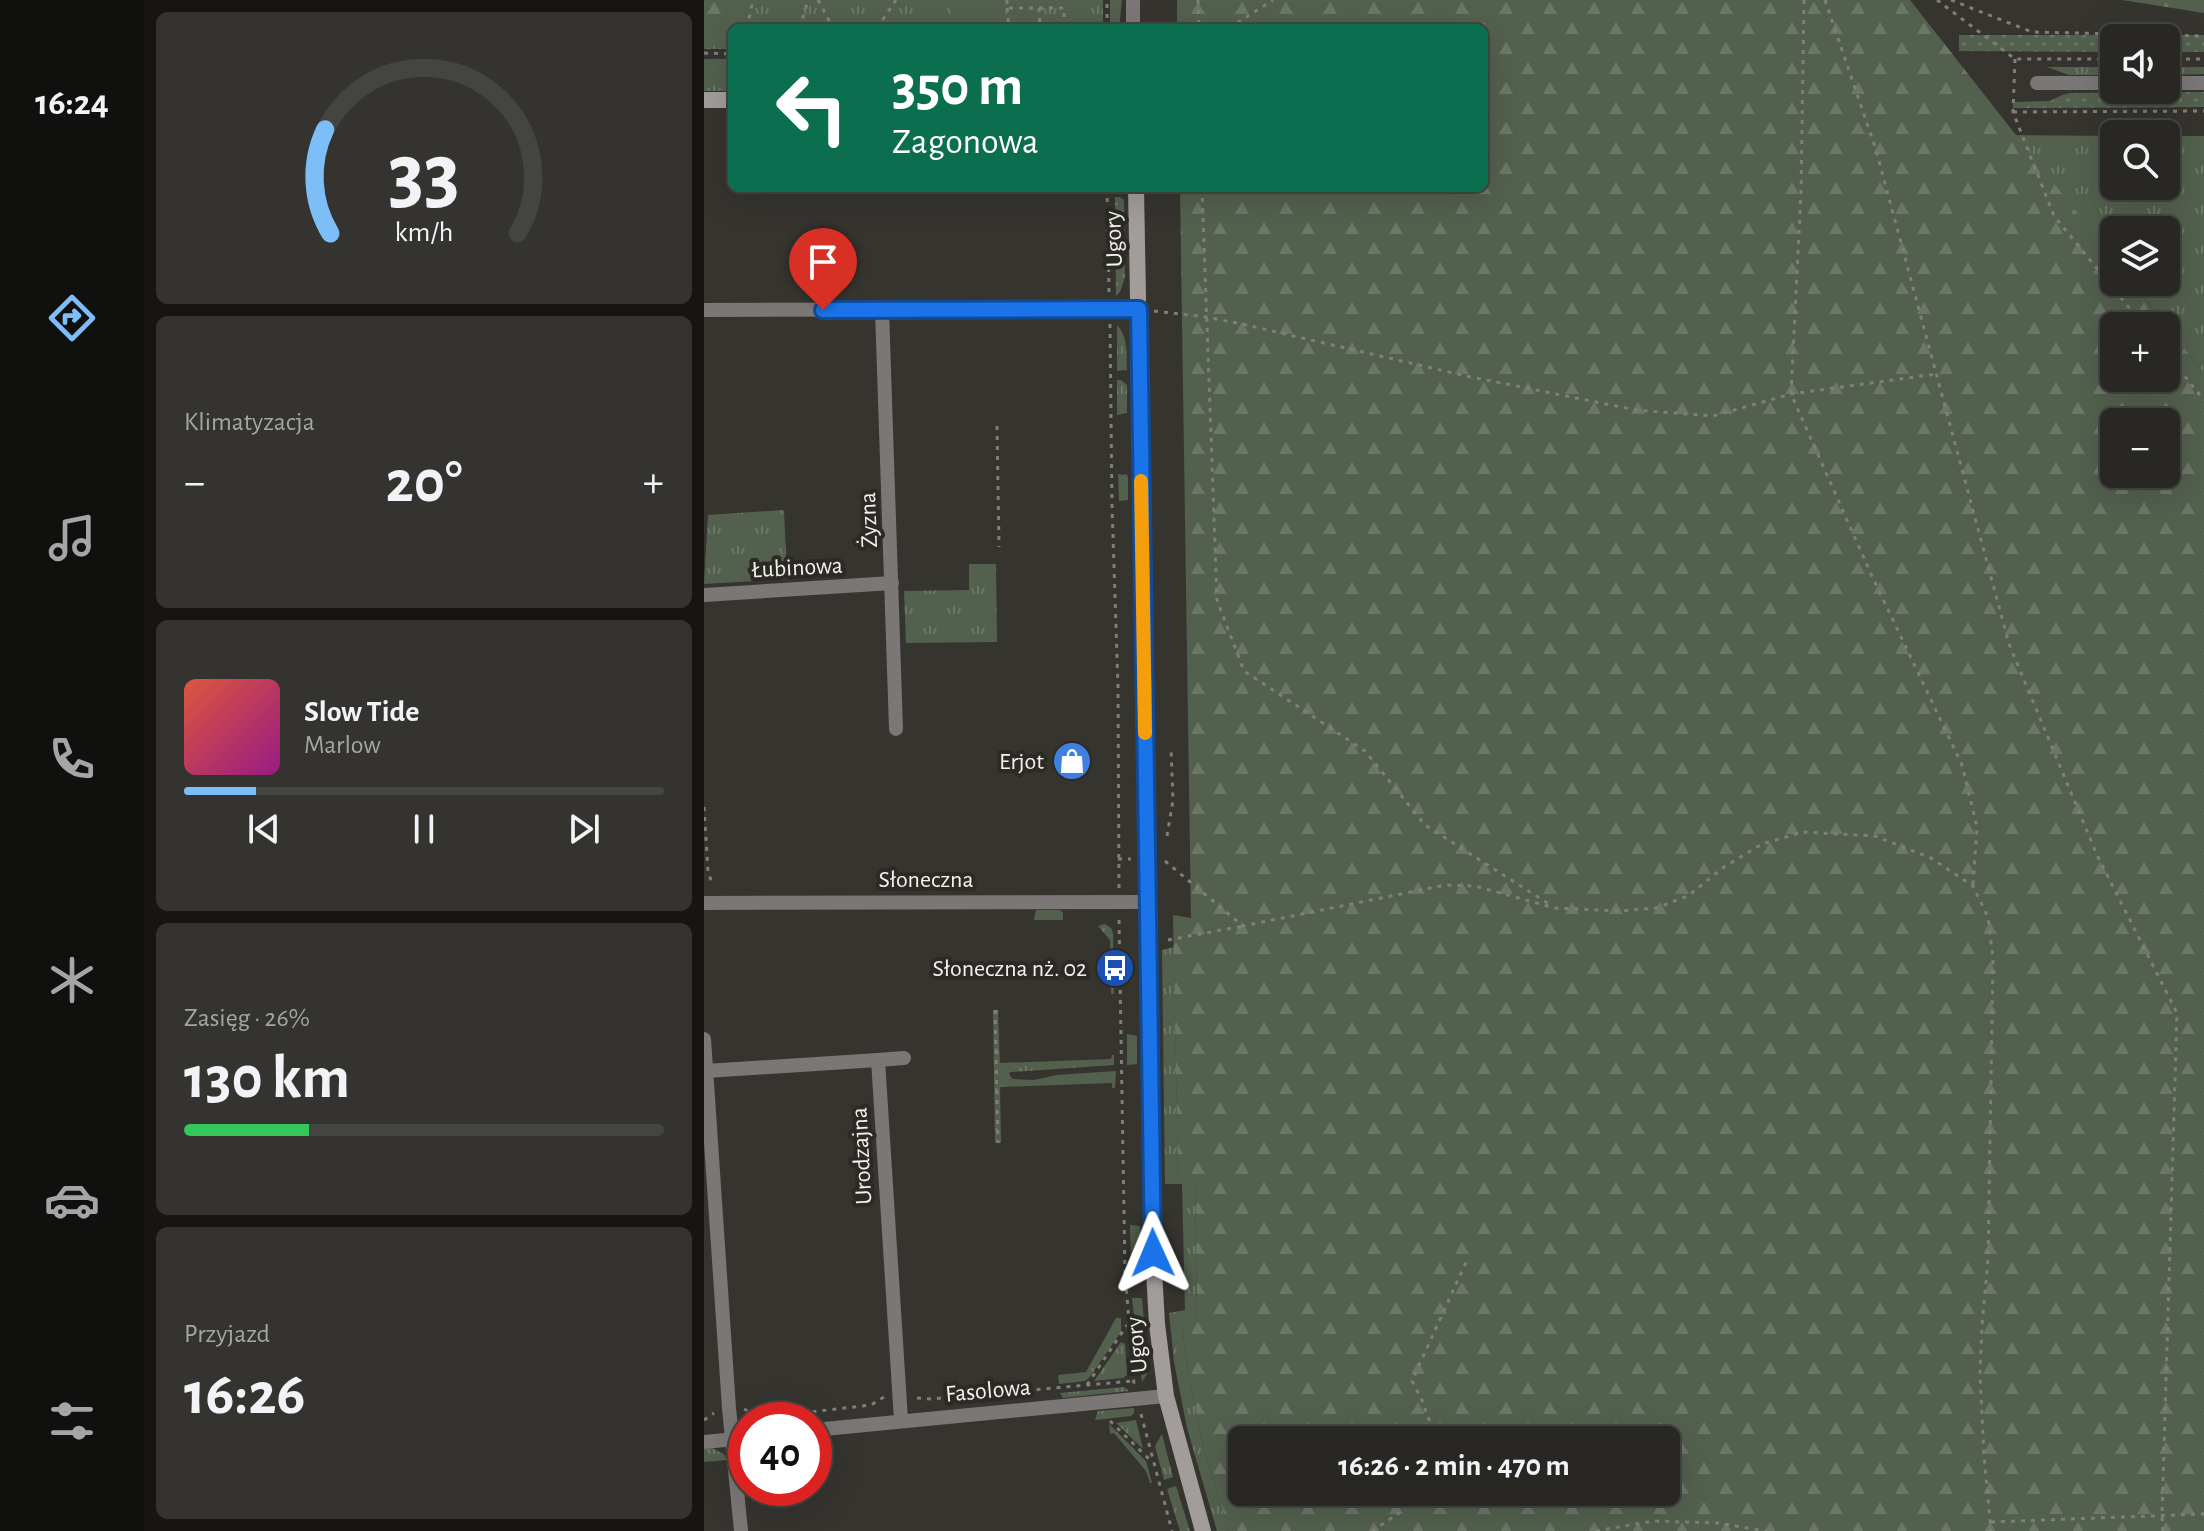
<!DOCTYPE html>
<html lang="pl">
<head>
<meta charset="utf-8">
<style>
  body { margin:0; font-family:"Alegreya Sans",sans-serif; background:#343330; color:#f1f3f6; height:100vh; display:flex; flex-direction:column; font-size:30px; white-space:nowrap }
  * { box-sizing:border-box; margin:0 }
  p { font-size:26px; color:#a5a5a6 }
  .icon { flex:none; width:44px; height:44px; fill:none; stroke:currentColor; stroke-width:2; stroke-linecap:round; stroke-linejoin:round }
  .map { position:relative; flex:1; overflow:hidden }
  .side { display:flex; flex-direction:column; gap:12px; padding:12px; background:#161513; width:560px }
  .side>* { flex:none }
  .hud { position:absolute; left:24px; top:24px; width:760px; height:168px; border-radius:12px; box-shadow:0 8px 32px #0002,0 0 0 2px #444441; background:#0b6e4f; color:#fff; overflow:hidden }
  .tools { position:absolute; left:1396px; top:24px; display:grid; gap:16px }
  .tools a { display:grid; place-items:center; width:80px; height:80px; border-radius:12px; background:#282723; box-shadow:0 8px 32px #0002,0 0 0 2px #444441; font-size:40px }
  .speed { position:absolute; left:24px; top:1402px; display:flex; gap:16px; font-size:40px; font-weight:700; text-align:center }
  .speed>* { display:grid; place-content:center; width:104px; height:104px; border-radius:50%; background:#282723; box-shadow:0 8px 32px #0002,0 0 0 2px #444441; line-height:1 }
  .speed .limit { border:12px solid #d22; background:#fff; color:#111 }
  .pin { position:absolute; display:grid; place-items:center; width:68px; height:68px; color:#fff; margin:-82px -34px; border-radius:50% 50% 50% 0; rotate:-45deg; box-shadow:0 0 8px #0007 }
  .pin .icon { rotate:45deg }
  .me { position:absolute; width:88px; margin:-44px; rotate:359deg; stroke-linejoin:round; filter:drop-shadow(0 0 6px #0008) }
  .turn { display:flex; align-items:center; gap:28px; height:168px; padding:0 32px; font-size:36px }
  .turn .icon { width:104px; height:104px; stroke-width:2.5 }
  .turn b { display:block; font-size:56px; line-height:68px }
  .big { font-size:60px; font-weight:700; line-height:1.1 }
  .side .card { flex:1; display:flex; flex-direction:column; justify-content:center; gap:12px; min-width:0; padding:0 28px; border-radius:12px; background:#343330 }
  .side .dial { align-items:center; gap:0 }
  .dial svg { height:208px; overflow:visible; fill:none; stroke:#444441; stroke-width:7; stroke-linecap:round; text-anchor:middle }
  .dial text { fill:#f1f3f6; stroke:none }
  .song { display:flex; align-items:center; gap:24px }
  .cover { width:96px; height:96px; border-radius:12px; background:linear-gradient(135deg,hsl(10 70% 55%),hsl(310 70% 35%)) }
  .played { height:8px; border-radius:4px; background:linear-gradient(90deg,#7dbef9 15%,#444441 15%) }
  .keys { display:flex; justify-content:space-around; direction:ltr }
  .heat { display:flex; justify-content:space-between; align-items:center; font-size:44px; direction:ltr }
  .charge { height:12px; border-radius:6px; background:linear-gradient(90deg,#34c759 26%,#444441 0) }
  .trip { position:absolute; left:524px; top:1426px; width:452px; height:80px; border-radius:12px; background:#282723; box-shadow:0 8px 32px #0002,0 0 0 2px #444441; font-weight:700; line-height:80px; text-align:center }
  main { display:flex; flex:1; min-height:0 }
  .tabs { display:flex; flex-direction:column; width:144px; justify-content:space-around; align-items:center; background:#10100e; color:#a5a5a6 }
  .tabs .icon { width:56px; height:56px }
  .tabs .current { color:#7dbef9 }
  .tabs b { font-size:36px; color:#f1f3f6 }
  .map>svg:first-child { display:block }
  .grass { fill:url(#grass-tufts) }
  .forest { fill:url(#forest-firs); fill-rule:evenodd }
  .garden { fill:url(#garden-dots) }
  .pitch { fill:#53604e }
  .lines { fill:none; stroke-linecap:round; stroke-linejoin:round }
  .path { stroke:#807e7a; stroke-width:3; stroke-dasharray:4 6; stroke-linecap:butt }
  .street { stroke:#7b7776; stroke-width:14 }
  .secondary { stroke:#a29d9b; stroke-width:16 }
  .route-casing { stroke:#114b97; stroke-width:20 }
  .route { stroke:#1a73e8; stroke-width:14 }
  .slow { stroke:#f59e0b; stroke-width:14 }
  .labels { text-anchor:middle; stroke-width:8; stroke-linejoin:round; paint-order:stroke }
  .street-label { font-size:24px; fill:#f4f2ef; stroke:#2c2a25 }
  .poi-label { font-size:24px; fill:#f4f2ef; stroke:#2c2a25; text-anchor:end }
</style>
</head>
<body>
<main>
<nav class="tabs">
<b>16:24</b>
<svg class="icon current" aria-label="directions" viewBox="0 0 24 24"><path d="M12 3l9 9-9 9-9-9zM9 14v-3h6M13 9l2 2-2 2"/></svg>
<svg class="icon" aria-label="music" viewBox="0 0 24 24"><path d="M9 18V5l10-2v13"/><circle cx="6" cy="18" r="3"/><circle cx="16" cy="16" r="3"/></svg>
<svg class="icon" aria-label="phone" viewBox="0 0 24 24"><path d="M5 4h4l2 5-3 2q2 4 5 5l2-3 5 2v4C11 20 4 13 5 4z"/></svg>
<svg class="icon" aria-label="climate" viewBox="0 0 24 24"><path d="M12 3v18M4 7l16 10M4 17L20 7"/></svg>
<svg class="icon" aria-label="car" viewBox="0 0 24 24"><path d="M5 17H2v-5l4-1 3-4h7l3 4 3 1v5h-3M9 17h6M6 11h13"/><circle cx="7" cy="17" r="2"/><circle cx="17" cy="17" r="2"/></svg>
<svg class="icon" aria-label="filters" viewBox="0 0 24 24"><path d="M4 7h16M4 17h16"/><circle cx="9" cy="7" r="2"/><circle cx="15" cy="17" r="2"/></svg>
</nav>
<section class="side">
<div class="card dial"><svg viewBox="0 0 100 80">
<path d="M14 69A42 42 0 1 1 86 69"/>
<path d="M14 69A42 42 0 0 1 12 29" stroke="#7dbef9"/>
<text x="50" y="56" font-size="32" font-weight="700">33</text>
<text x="50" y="72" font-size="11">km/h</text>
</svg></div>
<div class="card"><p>Klimatyzacja</p>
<div class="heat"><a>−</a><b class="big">20°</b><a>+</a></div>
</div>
<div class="card">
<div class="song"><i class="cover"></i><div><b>Slow Tide</b><p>Marlow</p></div></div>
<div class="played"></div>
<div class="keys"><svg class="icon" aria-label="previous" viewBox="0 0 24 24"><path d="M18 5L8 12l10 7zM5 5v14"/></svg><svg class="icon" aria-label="pause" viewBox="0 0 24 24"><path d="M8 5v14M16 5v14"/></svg><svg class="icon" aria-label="next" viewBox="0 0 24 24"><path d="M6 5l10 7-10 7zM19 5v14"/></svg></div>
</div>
<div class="card"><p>Zasięg · 26%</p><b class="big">130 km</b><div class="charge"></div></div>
<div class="card"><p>Przyjazd</p><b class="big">16:26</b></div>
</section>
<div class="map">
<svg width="1500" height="1531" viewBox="0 0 1500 1531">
  <defs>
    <pattern id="grass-tufts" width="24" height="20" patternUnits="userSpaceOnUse" patternTransform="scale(2)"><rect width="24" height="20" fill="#53604e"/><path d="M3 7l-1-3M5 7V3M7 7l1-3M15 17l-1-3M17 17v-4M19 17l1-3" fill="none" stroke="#6c7768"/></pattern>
    <pattern id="forest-firs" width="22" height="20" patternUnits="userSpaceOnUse" patternTransform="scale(2)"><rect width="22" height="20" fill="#53604e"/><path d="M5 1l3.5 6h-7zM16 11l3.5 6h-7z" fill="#6c7768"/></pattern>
    <pattern id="garden-dots" width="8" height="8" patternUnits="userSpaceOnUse" patternTransform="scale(2)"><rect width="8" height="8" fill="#53604e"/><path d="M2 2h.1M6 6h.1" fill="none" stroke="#6c7768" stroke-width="1.8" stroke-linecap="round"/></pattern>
  </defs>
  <rect width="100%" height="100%" fill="#36342f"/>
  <g class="grass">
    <polygon points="0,0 399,0 399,28 28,28 28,49 0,49"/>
    <polygon points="406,0 418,0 415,28 406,28"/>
    <rect x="0" y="59" width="28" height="32"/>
    <polygon points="1343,67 1410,67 1410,75 1365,75"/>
    <polygon points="1462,67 1500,67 1500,74 1462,75"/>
    <polygon points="1310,135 1410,136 1410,186 1462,186 1462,136 1500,136 1500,373 1427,282 1462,282 1462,230 1410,230 1410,260"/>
    <path d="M413 325C425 338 422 354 423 370L413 371Z"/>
    <polygon points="413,380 417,380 423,385 423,413 413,415"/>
    <polygon points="414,474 419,475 421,474 424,476 424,500 415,501"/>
    <polygon points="80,510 83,579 0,584 4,515"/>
    <polygon points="265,564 292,564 293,642 202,643 200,591 265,590"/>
    <polygon points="332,910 356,910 359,913 359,920 330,920"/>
    <polygon points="401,924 407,928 409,933 410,994 407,994 406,940 394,926"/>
    <polygon points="470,947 474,1179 491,1179 493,1325 478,1325 484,1373 500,1449 525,1531 513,1531 483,1428 470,1362 465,1313 481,1310 478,1184 461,1184 458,950"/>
    <polygon points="289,1010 294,1010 296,1063 407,1059 408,1055 410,1055 410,1065 307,1072 305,1073 308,1079 330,1080 353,1075 412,1071 411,1088 408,1088 408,1083 296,1087 297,1143 291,1143"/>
    <polygon points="423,1034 433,1036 433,1064 423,1065"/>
    <polygon points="426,1225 436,1226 436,1258 427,1259"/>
    <polygon points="428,1298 438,1298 444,1366 443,1374 438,1382"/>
    <polygon points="412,1318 417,1318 417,1332 385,1378 381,1381 355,1384 354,1375 382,1372"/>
    <polygon points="417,1342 421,1344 423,1375 419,1378 390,1381"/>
    <polygon points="420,1387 425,1391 359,1398 356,1393"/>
    <polygon points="430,1408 430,1413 427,1416 391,1420 394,1411"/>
    <polygon points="432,1420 439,1449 412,1423"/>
    <polygon points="405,1424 442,1461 448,1483 446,1483 442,1471 410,1433 406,1434"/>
    <polygon points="458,1434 469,1477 460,1480 451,1446"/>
    <polygon points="8,1448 20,1454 23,1460 0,1462 0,1449"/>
    <polygon points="472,1486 486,1531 476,1531 463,1489"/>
  </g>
  <g class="forest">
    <polygon points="0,0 23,0 22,21 0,17"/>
    <path d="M473 0H1206L1410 260V282H1427L1500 373V1531H525L500 1449 484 1373 478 1325 493 1324 491 1180 474 1179 469 915 487 918 476 188H780V28H473ZM1410 326H1462V378H1410ZM1410 422H1462V474H1410ZM538 1440H962V1492H538Z"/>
    <polygon points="1418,0 1500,0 1500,13"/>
  </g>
  <g class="garden">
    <polygon points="1255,35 1500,35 1500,52 1462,52 1462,38 1410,38 1410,52 1255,51"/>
    <polygon points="1500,92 1500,107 1309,108 1309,102 1346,101 1358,95 1366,93"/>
    <polygon points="411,197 416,197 420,200 421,277 416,292 412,296"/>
  </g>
  <polygon class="pitch" points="247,0 300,0 300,25 247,26"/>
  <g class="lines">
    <g class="path">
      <polyline points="114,0 129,28"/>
      <polyline points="303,0 303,8 360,8 360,28"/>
      <polyline points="494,0 495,28"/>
      <polyline points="1100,0 1097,192 1087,394 1167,574 1258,765 1273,827 1269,885"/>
      <polyline points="1121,0 1172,150 1305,644 1393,855 1473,1013 1458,1515 1459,1531"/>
      <polyline points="1233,0 1311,59 1410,59"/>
      <polyline points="1247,0 1328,32 1500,36"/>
      <polyline points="303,8 305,28"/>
      <polyline points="335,8 336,28"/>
      <polyline points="43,28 49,0"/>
      <polyline points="96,28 104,0"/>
      <polyline points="173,28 192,0"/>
      <polyline points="403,28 403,0"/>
      <polyline points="525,28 569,0"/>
      <polyline points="0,53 28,54"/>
      <polyline points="1311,59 1309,112 1350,216 1440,326"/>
      <polyline points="1462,59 1500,59"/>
      <polyline points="1309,112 1500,111"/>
      <polyline points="403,188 405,292"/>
      <polyline points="498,188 513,600 540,671 661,751 721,825 848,906"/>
      <polyline points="450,311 502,317 538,324 762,376 932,410 1009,416 1087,394 1232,374"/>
      <polyline points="406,324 408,506 414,687 415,888"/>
      <polyline points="1462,353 1500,400"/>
      <polyline points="293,426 295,547"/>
      <polyline points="0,807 4,872 8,883"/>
      <polyline points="463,836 469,800 467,748"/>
      <polyline points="414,859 427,859"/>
      <polyline points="461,861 539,926 741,885 771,886 851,908 916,911 952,908 984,896 1020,867 1058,844 1099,832 1171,836 1227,858 1269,886 1284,917 1289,959 1284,1260 1278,1325 1276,1375 1280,1456 1287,1531"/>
      <polyline points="415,920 421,1272 430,1384"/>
      <polyline points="464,940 539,926"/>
      <polyline points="291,1010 294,1143"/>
      <polyline points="383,1385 423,1325"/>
      <polyline points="213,1398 227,1399 428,1381"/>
      <polyline points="40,1409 52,1415 106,1412 167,1405 180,1397"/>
      <polyline points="437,1414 468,1531"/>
      <polyline points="0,1420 10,1413"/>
      <polyline points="406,1421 446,1460"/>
      <polyline points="732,1440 718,1400 708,1381 763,1260"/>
      <polyline points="1287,1522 1500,1514"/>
      <polyline points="668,1531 694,1514 714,1492"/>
      <polyline points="892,1531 949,1521 1014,1523 1062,1531"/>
    </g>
    <g class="street">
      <polyline points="429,28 429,0"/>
      <polyline points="1333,83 1410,83"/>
      <polyline points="1462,83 1500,83"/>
      <polyline points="0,310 435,309"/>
      <polyline points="178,310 192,729"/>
      <polyline points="0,595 188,583"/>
      <polyline points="0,903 445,902"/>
      <polyline points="0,1039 25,1408 37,1531"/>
      <polyline points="174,1060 200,1058"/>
      <polyline points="2,1071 174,1060 197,1420"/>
      <polyline points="110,1430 462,1396"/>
      <polyline points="0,1442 42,1438"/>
    </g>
    <g class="secondary">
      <polyline points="0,100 28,100"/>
      <polyline points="432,188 445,902 449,1253 453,1324 462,1396 499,1531"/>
    </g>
  </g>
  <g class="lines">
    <defs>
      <polyline id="route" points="119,310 435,309 449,1253"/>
    </defs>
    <use href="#route" class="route-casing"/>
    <use href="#route" class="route"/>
    <polyline class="slow" points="437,481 441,733"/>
  </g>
  <defs>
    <symbol id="shop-disc" viewBox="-11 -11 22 22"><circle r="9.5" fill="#3f7fe0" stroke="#2c2a25"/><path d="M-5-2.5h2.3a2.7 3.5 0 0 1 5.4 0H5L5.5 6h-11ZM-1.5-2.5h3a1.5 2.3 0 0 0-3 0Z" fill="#fff"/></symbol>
    <symbol id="bus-disc" viewBox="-11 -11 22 22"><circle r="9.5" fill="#1a4fb4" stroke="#2c2a25"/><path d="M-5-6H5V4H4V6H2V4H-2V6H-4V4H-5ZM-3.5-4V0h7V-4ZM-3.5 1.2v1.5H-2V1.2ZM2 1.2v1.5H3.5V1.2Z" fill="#fff"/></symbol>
  </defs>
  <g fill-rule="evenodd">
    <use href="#shop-disc" x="346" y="739" width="44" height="44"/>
    <use href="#bus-disc" x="389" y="946" width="44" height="44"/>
  </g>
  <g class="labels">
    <g class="street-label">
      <text transform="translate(409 239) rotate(-92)" y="8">Ugory</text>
      <text transform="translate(164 520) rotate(-92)" y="8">Żyzna</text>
      <text transform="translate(93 567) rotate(-3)" y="8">Łubinowa</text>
      <text x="222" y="887">Słoneczna</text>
      <text transform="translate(157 1156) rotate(-93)" y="8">Urodzajna</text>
      <text transform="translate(432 1345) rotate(-96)" y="8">Ugory</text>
      <text transform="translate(284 1390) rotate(-5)" y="8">Fasolowa</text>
    </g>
    <g class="poi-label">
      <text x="340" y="769">Erjot</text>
      <text x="383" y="976">Słoneczna nż. 02</text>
    </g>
  </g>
</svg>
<div class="tools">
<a><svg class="icon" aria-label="sound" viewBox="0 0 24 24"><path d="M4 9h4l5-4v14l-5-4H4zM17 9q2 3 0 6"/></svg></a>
<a><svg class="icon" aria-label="search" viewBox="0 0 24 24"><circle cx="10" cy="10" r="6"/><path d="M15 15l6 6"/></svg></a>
<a><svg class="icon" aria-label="layers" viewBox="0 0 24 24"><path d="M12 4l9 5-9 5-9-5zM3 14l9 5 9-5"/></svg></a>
<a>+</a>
<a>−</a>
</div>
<div class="speed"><div class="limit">40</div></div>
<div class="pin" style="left:119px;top:310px;background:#d93025"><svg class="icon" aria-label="arrive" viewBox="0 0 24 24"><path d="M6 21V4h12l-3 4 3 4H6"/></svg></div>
<svg class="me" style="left:449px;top:1253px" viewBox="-20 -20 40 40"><path d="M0-17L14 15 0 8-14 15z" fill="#1a73e8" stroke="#fff" stroke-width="4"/></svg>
<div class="trip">16:26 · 2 min · 470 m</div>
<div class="hud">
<div class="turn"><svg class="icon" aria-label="left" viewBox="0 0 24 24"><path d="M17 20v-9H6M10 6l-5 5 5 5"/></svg><div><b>350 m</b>Zagonowa</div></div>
</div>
</div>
</main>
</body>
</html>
